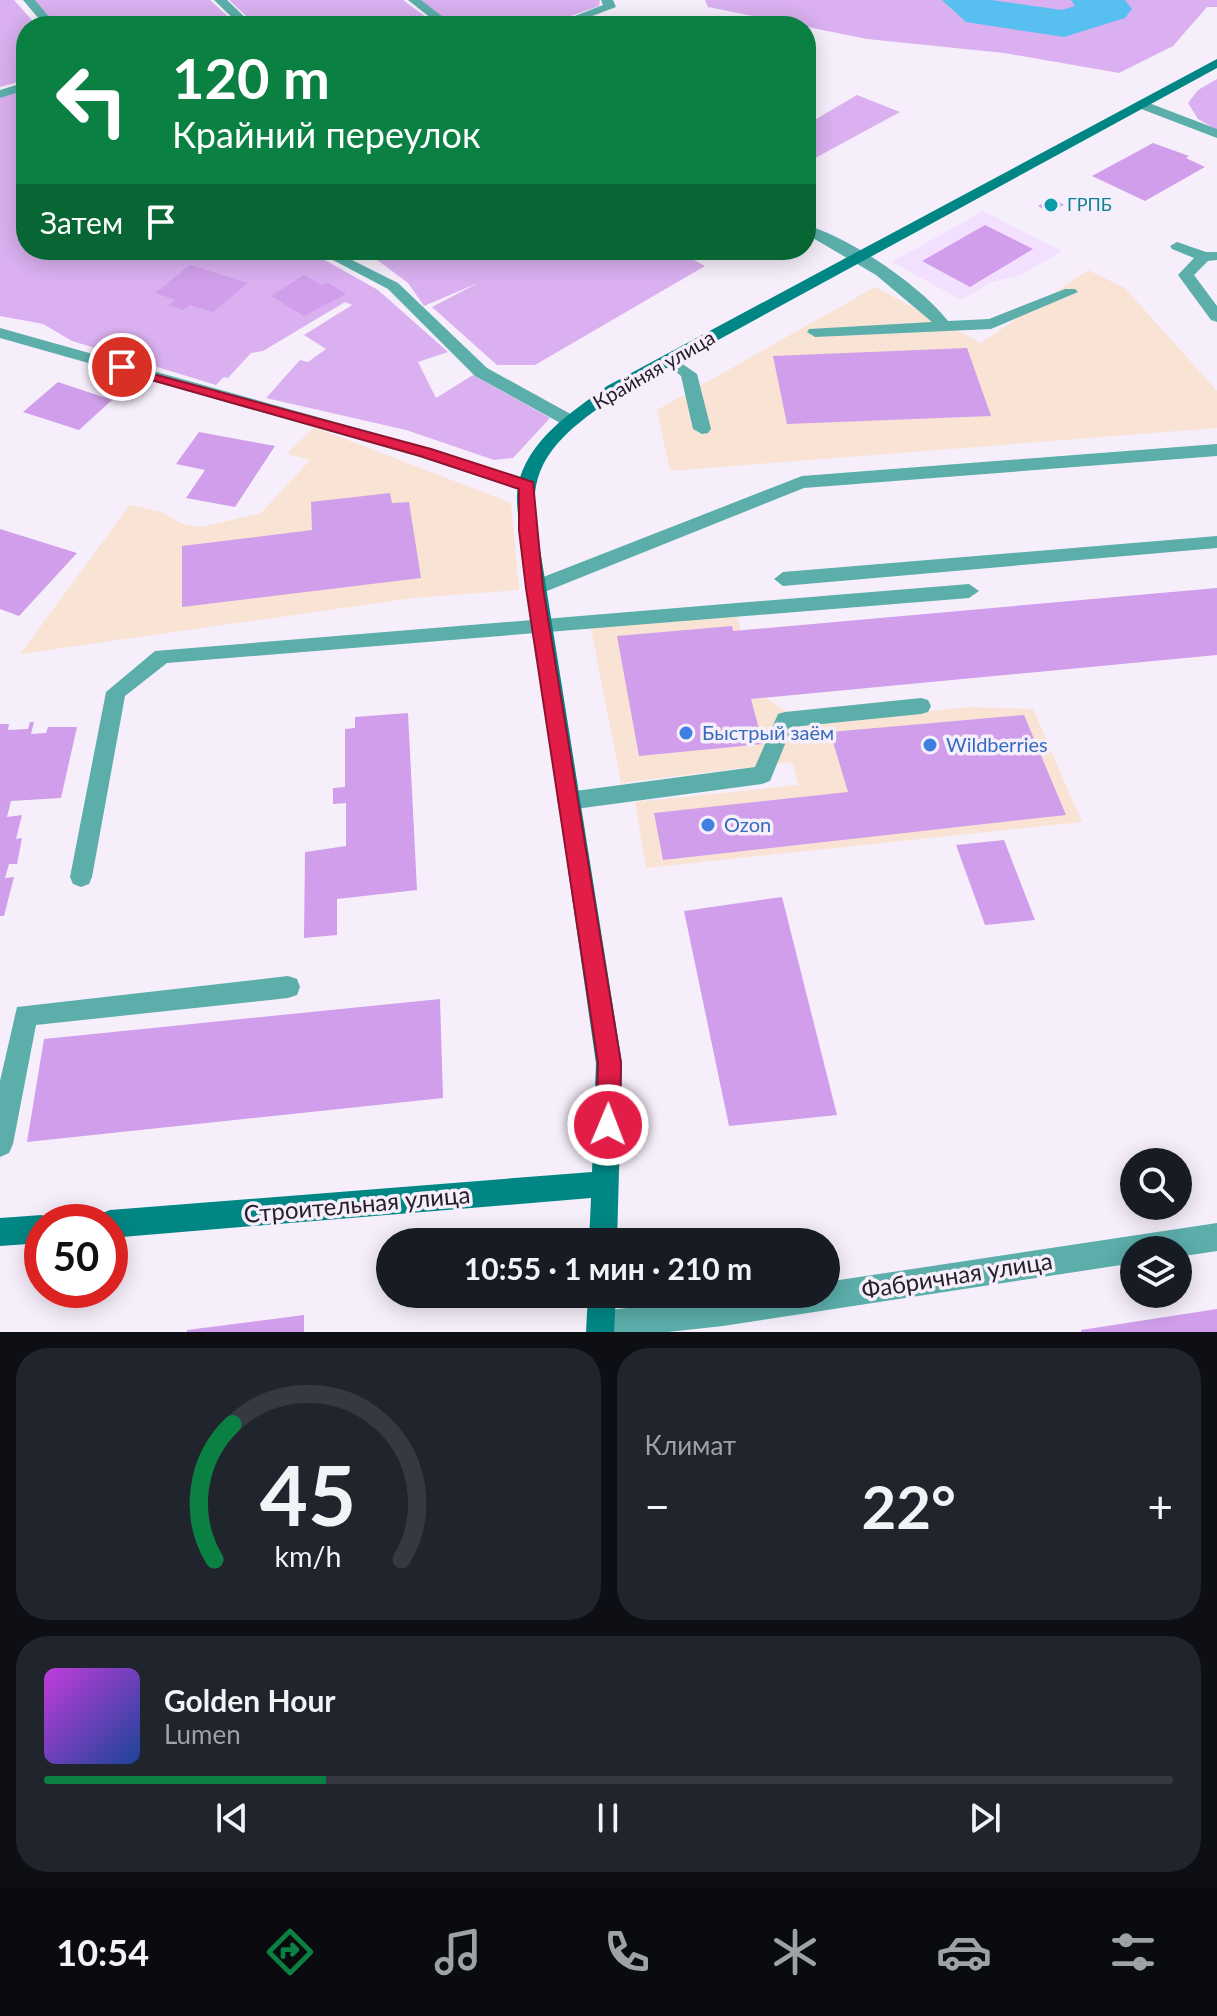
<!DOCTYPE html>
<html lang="ru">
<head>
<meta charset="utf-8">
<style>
  body { margin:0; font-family:Lato,sans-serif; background:#20242c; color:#f1f3f6; height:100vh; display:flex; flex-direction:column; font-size:30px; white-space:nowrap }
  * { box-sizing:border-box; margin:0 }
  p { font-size:26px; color:#9ea1a6 }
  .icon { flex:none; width:44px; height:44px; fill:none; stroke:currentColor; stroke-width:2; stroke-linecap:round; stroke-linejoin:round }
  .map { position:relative; height:1332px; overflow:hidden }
  .sheet { display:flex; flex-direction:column; gap:16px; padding:16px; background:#0d0f14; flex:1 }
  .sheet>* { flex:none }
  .top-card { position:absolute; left:16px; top:16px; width:800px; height:244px; border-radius:32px; box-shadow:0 4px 20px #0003; background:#0b8043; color:#fff; overflow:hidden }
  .fabs { position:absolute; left:1120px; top:1148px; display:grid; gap:16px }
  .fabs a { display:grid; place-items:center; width:72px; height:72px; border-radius:50%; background:#171b24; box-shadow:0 4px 20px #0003; font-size:40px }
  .speed { position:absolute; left:24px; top:1204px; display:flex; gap:16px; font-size:40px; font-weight:700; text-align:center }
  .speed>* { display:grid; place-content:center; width:104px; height:104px; border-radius:50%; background:#171b24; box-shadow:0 4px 20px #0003; line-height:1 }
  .speed .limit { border:12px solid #d22; background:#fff; color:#111 }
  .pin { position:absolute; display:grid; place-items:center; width:68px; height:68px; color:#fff; margin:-34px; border:4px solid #fff; border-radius:50%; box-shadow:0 2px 8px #0007 }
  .me { position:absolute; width:88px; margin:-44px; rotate:1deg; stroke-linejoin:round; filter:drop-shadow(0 0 6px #0008) }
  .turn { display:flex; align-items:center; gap:28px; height:168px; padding:0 24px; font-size:36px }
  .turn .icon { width:104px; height:104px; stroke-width:2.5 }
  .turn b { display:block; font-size:56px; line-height:68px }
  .then { display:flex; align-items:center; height:76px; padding:0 24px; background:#0003; gap:16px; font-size:30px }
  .big { font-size:60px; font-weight:700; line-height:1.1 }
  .sheet .card { flex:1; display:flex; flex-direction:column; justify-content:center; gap:12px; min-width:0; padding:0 28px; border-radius:32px; background:#20242c }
  .sheet .dial { align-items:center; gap:0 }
  .dial svg { height:208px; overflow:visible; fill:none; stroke:#363941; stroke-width:7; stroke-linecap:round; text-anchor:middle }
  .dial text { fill:#f1f3f6; stroke:none }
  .song { display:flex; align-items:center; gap:24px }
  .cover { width:96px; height:96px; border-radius:12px; background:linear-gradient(135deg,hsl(290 70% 55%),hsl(220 70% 35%)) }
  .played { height:8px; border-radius:4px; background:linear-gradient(90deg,#0b8043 25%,#363941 25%) }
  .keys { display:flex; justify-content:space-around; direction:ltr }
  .heat { display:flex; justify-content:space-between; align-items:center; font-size:44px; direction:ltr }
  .sheet .tiles { flex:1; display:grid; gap:16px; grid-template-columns:1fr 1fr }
  .card:last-child { grid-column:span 2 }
  .trip { position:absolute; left:376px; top:1228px; width:464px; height:80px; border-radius:40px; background:#171b24; box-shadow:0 4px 20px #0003; font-weight:700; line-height:80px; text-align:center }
  .tab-bar { display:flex; height:128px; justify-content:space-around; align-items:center; background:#090b0e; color:#9ea1a6 }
  .tab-bar .icon { width:56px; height:56px }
  .tab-bar .current { color:#0b8043 }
  .tab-bar b { font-size:36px; color:#f1f3f6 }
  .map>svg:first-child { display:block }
  .commercial { fill:#f9e3d5 }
  .built { fill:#f3e0fe }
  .green { fill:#dab0f0 }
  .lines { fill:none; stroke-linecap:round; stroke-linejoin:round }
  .river { fill:#58c0f0; fill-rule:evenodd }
  .building { fill:#d09eea }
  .service { fill:#5caeab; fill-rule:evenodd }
  .minor { fill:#5caeab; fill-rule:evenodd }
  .secondary { fill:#008785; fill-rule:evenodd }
  .route { fill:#e11d48; stroke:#92132f; stroke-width:2 }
  .culture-dot { fill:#0f9aa8; stroke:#f6effb; stroke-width:3 }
  .shop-dot { fill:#3f7fe0; stroke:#f6effb; stroke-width:3 }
  .labels { text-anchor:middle; stroke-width:7; stroke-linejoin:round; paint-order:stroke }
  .far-culture-label { font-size:18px; fill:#0d838f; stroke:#f6effb; text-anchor:start }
  .street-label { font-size:20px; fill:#28212c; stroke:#f6effb }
  .shop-label { font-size:20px; fill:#366cbe; stroke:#f6effb; text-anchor:start }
  .near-street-label { font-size:24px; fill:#28212c; stroke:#f6effb }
</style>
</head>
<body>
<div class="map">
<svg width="1217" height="1332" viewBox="0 0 1217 1332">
  <rect width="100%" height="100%" fill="#f6effb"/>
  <g class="commercial">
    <polygon points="1088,270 1125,288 1217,391 1217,428 670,471 657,410 875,287 981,343"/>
    <polygon points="314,427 511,503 519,590 413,598 20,654 130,505 162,512 182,524 201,527 261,513 310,460 287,454"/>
    <polygon points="735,609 758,693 795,717 798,724 970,707 1033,709 1082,822 646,868 635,802 799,785 792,762 621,783 590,623"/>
  </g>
  <polygon class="built" points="983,211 1062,251 1023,274 992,282 961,300 892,262"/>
  <g class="green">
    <polygon points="0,0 14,0 37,26 26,26 26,80 0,87"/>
    <polygon points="35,0 210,0 238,26 57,26"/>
    <polygon points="229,0 403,0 438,26 257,26"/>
    <polygon points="420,0 600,0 599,6 542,26 456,26"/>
    <polygon points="705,0 1217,0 1217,7 1207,7 1173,46 1119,73 1004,53 867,39 708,7"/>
    <polygon points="1217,79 1217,130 1198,119 1188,103 1198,90"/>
    <polygon points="26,90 26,250 307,250 378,290 448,352 418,362 436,398 473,375 550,418 513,458 494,460 406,430 266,398 300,360 308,362 326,349 304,335 352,305 345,302 263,351 251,353 228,378 224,377 216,385 72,341 43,324 0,316 0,98"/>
    <polygon points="857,95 900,112 806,163 806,125"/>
    <polygon points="364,250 676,250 705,266 535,365 497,365 432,307 478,283 424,306 408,283"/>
  </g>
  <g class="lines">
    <polygon class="river" points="942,0 991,0 1062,10 1075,6 1071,0 1125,0 1132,9 1125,18 1064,37 966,22"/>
  </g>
  <g class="building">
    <polygon points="1153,143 1189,156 1186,158 1205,167 1145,201 1092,176"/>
    <polygon points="1053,198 1064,205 1049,212 1038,206"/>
    <polygon points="985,225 1033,249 970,287 922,261"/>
    <polygon points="190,265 248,283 213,312 190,305 183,310 169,305 176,300 155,293"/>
    <polygon points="304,275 322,285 327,282 346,294 304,316 271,296"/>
    <polygon points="967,348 991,416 787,424 773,356"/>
    <polygon points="58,382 112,400 79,430 23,412"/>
    <polygon points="199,432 275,446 235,507 186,498 205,470 176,464"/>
    <polygon points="390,493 392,503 409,502 421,578 182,607 182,546 312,530 311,502"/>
    <polygon points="0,529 77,553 19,616 0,609"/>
    <polygon points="1217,588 1217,655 751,699 763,744 639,756 617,636 732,626 733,631"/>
    <polygon points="408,713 417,890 337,899 337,935 304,938 305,852 346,846 346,803 333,804 333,788 345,787 345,729 355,728 355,717"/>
    <polygon points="1024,715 1066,815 663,860 654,813 848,792 830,732"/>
    <polygon points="30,722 34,722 31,734 46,733 48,727 77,727 61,798 11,801 7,817 22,815 16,839 22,838 17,864 9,864 5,878 14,877 4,916 0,916 0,724 9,724 8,730 28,729"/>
    <polygon points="1004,840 1035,920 985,925 956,845"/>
    <polygon points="782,897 837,1115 729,1126 684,911"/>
    <polygon points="440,999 443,1098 27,1142 44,1039"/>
    <polygon points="1217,1309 1217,1332 1081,1332 1081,1330"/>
    <polygon points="304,1315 304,1332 187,1332 187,1330"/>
  </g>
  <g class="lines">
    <g class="service">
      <path d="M806 225C849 237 921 286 948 321L989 319 1065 289H1075L1078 292 991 329 815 337 807 332 809 329 932 322 876 275 806 234Z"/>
      <polygon points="1177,242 1206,252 1217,252 1217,260 1208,261 1194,275 1217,306 1217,322 1211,320 1178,275 1194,258 1172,249 1170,246"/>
      <polygon points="314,250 332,250 398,283 487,368 576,417 576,425 564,425 475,376 388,289"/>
      <polygon points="0,328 432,449 533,482 536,486 527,492 420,457 0,338"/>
      <polygon points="668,354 697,374 711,429 708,433 702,434 693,429 681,376 660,359"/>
      <polygon points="1217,444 1217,456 804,488 542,593 535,595 525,588 528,583 802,476"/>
      <polygon points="1217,536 1217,548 783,586 774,579 783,572"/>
      <polygon points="969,584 979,591 969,598 167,663 125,696 92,877 89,884 81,887 73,884 70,877 106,692 155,651"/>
      <polygon points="921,698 928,700 931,706 928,712 921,714 792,727 770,781 762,784 568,810 560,807 557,801 560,795 568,792 755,767 778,714 785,712"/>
      <polygon points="288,976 297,979 300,987 297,995 288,998 36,1025 13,1144 9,1153 0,1157 0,1081 17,1007"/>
    </g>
    <g class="minor">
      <polygon points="23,0 35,0 57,26 45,26"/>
      <polygon points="214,0 227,0 254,26 241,26"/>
      <polygon points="408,0 421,0 455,26 441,26"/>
      <polygon points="601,0 613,0 616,7 566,26 549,26 603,5"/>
      <polygon points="26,82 26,90 0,98 0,90"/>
      <polygon points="1141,100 1217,129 1217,138 1136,107 1135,104"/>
      <polygon points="1217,1223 1217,1251 1178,1257 1178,1250 1134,1250 1134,1263 723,1326 668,1332 590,1332 587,1325 591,1315 601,1311 749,1294 826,1294 826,1282"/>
    </g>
    <g class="secondary">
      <path d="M1217 59V68L619 394C586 417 544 443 536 486 533 500 537 516 537 530L622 1063 617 1242H589L591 1198 110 1238V1222H97L100 1214 110 1210 592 1172 596 1063 519 530C519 516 515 500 518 486 527 440 572 412 607 386Z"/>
      <polygon points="42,1215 53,1222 42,1222 42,1243 0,1246 0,1218"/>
      <polygon points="588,1294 616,1294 614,1332 586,1332"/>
    </g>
  </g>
  <polygon class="route" points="116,364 431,449 533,482 543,588 621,1063 620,1125 616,1133 608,1136 600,1133 596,1125 598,1063 526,588 519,530 519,489 420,456 116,370"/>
  <circle class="culture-dot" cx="1051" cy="205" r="8"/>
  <g class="shop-dot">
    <circle cx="686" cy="733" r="8"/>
    <circle cx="930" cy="745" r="8"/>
    <circle cx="708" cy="825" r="8"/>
  </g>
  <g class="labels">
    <g class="far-culture-label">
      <text x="1067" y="211">ГРПБ</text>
    </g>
    <g class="street-label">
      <text transform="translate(654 370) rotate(-30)" y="7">Крайняя улица</text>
    </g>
    <g class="shop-label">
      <text x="702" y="740">Быстрый заём</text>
      <text x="946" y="752">Wildberries</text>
      <text x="724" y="832">Ozon</text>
    </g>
    <g class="near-street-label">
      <text transform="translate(357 1205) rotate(-5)" y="8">Строительная улица</text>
      <text transform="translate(957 1276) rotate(-9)" y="8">Фабричная улица</text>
    </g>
  </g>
</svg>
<div class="fabs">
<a><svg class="icon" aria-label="search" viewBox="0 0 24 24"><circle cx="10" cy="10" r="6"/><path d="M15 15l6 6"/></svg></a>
<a><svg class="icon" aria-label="layers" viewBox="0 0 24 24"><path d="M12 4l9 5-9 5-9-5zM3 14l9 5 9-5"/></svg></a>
</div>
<div class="speed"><div class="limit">50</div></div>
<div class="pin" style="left:122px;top:367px;background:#d93025"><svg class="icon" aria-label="arrive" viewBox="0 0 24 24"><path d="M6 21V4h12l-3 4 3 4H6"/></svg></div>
<svg class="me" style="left:608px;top:1125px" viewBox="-20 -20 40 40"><circle r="17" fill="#e11d48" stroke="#fff" stroke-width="3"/><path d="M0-11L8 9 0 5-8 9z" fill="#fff"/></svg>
<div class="trip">10:55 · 1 мин · 210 m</div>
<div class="top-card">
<div class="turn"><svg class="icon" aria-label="left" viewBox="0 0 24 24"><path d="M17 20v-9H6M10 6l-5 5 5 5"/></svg><div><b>120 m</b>Крайний переулок</div></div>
<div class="then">Затем<svg class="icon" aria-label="arrive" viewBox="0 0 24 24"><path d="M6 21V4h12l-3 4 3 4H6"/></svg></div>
</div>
</div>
<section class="sheet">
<div class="tiles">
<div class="card dial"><svg viewBox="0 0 100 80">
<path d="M14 69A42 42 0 1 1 86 69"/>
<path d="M14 69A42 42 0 0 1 21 17" stroke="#0b8043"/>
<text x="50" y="56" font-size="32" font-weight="700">45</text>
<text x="50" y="72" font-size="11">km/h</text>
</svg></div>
<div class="card"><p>Климат</p>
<div class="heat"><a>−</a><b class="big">22°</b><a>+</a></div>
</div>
<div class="card">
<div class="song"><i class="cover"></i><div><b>Golden Hour</b><p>Lumen</p></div></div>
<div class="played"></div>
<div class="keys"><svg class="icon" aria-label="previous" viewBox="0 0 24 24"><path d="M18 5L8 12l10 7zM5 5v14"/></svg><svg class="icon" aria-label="pause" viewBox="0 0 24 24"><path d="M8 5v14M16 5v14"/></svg><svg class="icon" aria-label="next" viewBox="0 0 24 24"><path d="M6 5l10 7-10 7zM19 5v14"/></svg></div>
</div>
</div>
</section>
<nav class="tab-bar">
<b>10:54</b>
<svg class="icon current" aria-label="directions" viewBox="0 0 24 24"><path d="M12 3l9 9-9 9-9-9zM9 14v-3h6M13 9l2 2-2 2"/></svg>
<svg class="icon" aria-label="music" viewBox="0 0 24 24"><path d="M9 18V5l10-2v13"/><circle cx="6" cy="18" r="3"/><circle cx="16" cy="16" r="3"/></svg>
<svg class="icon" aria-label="phone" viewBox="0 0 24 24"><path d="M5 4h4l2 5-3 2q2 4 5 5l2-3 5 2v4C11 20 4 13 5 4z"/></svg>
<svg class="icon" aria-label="climate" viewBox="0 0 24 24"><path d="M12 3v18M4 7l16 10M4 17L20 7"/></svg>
<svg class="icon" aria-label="car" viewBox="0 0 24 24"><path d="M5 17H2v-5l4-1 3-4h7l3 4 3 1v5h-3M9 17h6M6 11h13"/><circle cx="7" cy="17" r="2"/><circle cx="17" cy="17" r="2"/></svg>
<svg class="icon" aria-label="filters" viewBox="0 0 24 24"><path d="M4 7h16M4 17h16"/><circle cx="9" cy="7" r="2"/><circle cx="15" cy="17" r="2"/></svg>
</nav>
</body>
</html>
